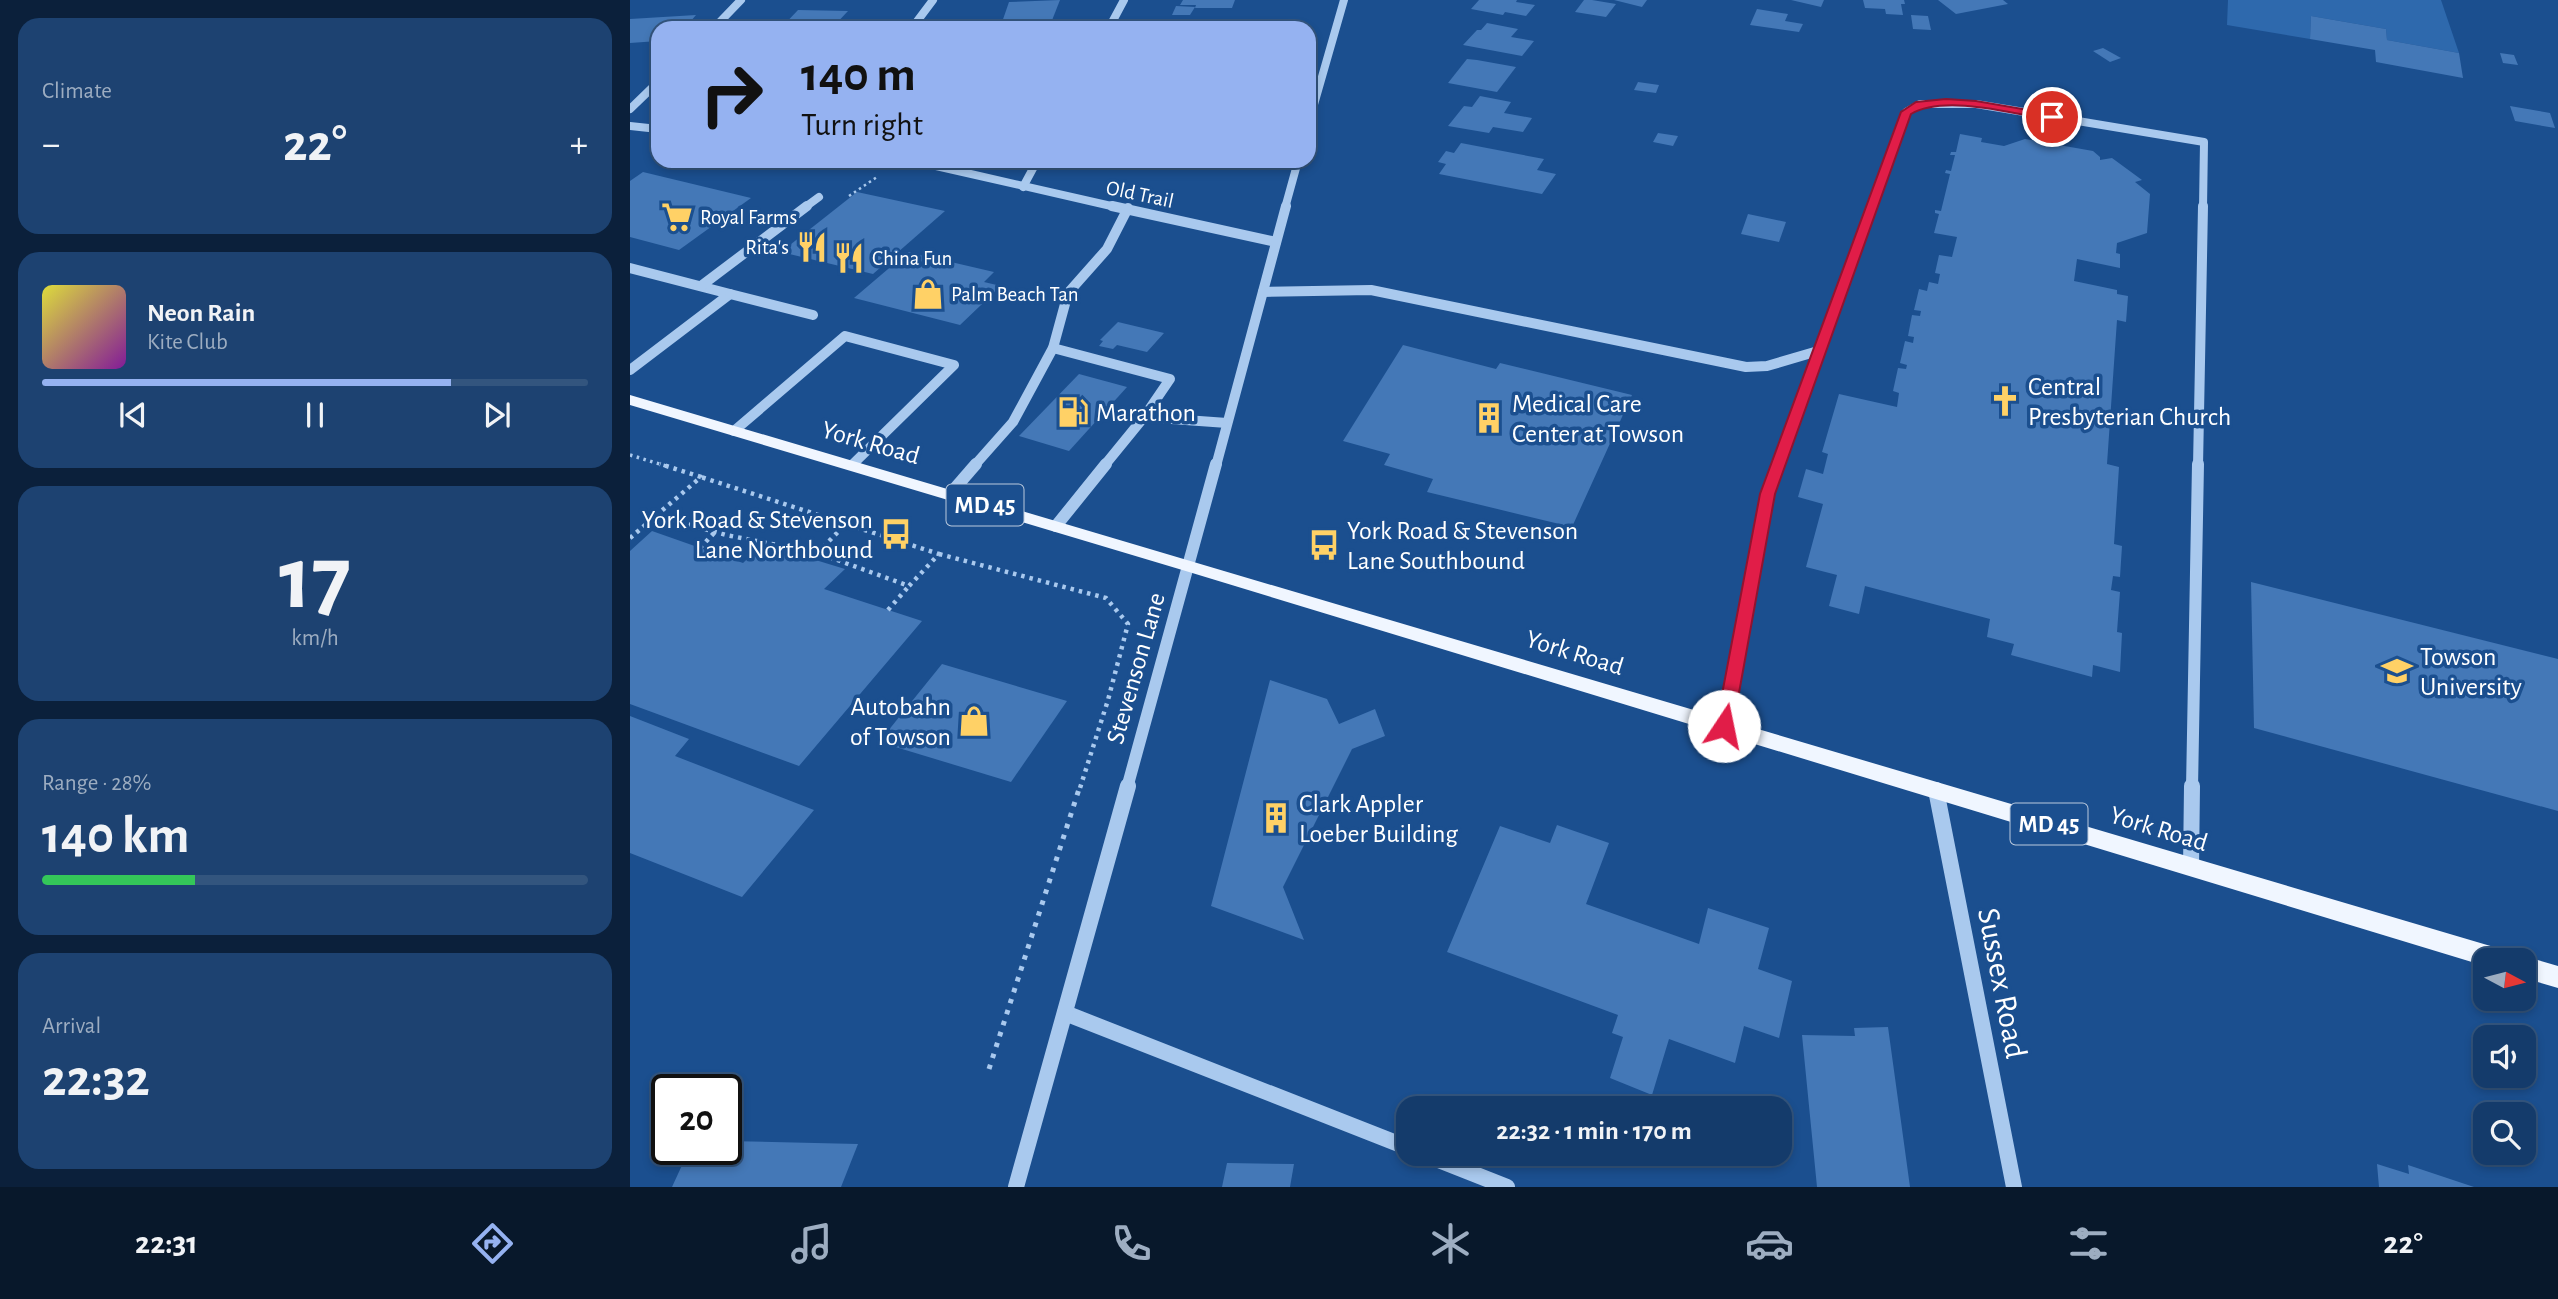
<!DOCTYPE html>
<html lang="en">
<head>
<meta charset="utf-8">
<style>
  body { margin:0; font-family:"Alegreya Sans",sans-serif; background:#1d4271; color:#f1f3f6; height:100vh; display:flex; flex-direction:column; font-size:26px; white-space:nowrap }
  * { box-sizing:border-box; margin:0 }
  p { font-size:23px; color:#9dadc1 }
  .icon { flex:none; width:38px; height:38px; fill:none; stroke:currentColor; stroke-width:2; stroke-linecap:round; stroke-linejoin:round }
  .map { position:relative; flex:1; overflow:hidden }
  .sheet { display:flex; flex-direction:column; gap:18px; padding:18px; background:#0b203b; width:630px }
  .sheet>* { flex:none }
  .hud { position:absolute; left:21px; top:21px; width:665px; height:147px; border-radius:21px; box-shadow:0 4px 10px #0003,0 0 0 2px #33557e; background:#95b2f1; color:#111; overflow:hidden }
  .needle { width:46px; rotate:97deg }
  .controls { position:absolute; left:1843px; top:948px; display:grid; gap:14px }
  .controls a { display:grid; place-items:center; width:63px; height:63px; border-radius:14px; background:#143b6b; box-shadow:0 4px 10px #0003,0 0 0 2px #33557e; font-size:35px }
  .speed { position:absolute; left:21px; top:1074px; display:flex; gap:14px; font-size:35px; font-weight:700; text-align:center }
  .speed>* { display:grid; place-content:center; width:91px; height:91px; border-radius:50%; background:#143b6b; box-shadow:0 4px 10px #0003,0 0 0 2px #33557e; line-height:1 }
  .speed .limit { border:4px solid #111; border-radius:10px; background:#fff; color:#111 }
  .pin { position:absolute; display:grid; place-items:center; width:60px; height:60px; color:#fff; margin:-30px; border:4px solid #fff; border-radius:50%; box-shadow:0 2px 7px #0007 }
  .me { position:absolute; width:77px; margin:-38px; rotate:11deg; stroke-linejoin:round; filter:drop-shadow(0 0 5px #0008) }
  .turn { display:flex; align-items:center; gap:24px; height:147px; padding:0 35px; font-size:32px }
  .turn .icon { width:91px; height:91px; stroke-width:2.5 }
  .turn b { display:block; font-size:49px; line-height:60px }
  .big { font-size:52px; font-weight:700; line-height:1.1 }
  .sheet .tile { flex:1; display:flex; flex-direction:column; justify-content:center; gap:10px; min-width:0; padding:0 24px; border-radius:21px; background:#1d4271 }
  .sheet .dial { align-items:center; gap:0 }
  .dial b { font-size:91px; line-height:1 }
  .song { display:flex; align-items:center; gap:21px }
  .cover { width:84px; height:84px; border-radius:10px; background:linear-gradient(135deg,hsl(60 70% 55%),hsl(290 70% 35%)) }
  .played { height:7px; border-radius:4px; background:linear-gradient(90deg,#95b2f1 75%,#33557e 75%) }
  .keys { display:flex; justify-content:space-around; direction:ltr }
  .heat { display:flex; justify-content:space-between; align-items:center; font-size:38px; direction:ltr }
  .charge { height:10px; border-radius:5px; background:linear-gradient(90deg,#34c759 28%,#33557e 0) }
  .trip { position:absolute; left:766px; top:1096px; width:396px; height:70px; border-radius:21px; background:#143b6b; box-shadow:0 4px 10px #0003,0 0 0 2px #33557e; font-weight:700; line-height:70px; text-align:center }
  .tabs { display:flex; height:112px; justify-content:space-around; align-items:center; background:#08182b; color:#9dadc1 }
  .tabs .icon { width:49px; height:49px }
  .tabs .on { color:#95b2f1 }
  .tabs b { font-size:32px; color:#f1f3f6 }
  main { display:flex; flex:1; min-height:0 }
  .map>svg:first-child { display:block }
  .green { fill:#2e69ad }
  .building { fill:#4478b7 }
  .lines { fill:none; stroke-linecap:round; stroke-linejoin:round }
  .path-far3 { stroke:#a9c9ee; stroke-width:2.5; stroke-dasharray:2.5 3.5; stroke-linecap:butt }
  .path-far2 { stroke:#a9c9ee; stroke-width:3.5; stroke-dasharray:2.5 4.5; stroke-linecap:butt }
  .path-far1 { stroke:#a9c9ee; stroke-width:4.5; stroke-dasharray:3.5 5; stroke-linecap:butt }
  .path { stroke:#a9c9ee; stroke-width:5; stroke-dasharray:4.5 7; stroke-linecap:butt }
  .minor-far3 { stroke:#a9c9ee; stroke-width:8 }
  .minor-far2 { stroke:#a9c9ee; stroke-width:10 }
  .minor-far1 { stroke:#a9c9ee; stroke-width:12 }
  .minor { stroke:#a9c9ee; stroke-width:16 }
  .major { fill:#f0f6ff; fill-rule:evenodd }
  .route { fill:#e11d48; stroke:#92132f; stroke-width:2 }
  .labels { text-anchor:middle; stroke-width:7; stroke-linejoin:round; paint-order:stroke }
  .far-street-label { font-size:21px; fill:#fff; stroke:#1b4f8f }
  .far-poi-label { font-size:21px; fill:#fff; stroke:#1b4f8f; text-anchor:start }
  .shield { fill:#1b4f8f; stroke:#bbcadd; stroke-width:2 }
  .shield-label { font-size:24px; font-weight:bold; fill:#fff }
  .poi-label { font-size:26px; fill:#fff; stroke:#1b4f8f; text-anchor:start }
  .street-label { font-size:26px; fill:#fff; stroke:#1b4f8f }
  .near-street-label { font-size:32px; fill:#fff; stroke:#1b4f8f }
</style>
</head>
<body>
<main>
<section class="sheet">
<div class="tile"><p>Climate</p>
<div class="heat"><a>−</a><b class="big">22°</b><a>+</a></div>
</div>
<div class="tile">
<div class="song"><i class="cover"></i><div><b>Neon Rain</b><p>Kite Club</p></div></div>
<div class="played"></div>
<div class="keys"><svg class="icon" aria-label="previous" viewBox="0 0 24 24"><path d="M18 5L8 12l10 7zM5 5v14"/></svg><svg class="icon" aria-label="pause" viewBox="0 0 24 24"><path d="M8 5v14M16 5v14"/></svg><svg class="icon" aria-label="next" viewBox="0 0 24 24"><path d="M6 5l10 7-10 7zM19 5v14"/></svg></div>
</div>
<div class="tile dial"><b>17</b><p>km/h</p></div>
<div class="tile"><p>Range · 28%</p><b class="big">140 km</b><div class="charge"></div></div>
<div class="tile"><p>Arrival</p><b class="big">22:32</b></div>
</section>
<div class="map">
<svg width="1928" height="1187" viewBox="0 0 1928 1187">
  <rect width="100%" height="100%" fill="#1b4f8f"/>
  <polygon class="green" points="1598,0 1811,0 1829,53 1757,40 1756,29 1681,16 1680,39 1597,25"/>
  <g class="building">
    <polygon points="430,0 419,28 370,28 379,2"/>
    <polygon points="553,0 605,0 602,8 565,8 566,5 550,5"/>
    <polygon points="849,0 887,0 886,2 905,5 896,16 875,12 873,15 841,9"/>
    <polygon points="954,0 962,0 986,4 976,17 945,12"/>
    <polygon points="984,0 1017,0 1012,7"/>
    <polygon points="1161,0 1194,0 1191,7"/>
    <polygon points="1233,0 1274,0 1275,4 1271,4 1273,15 1256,14 1255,9 1235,8"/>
    <polygon points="1308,0 1373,0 1378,4 1326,14"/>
    <polygon points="546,6 565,7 560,15 542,15"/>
    <polygon points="1127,9 1158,14 1155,21 1173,24 1169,32 1120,25"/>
    <polygon points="168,10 218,11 202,28 151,28"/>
    <polygon points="66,15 55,28 28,28 28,41 0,43 0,19"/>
    <polygon points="1281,15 1298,16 1301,30 1283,29"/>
    <polygon points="1681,16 1756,29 1757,40 1829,53 1833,78 1746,62 1745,50 1680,39"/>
    <polygon points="857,23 888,29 881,37 904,41 892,56 833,45 847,30 851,30"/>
    <polygon points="1473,48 1491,58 1480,62 1463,51"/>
    <polygon points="1870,53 1884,55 1888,65 1873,63"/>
    <polygon points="837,59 847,60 886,67 867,92 818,83"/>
    <polygon points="1008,82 1029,85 1026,93 1004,90"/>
    <polygon points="850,96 881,102 874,113 902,118 893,132 863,127 859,133 818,126 834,106 842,107"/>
    <polygon points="1880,106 1920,113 1925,128 1885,121"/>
    <polygon points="1028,133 1048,136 1043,146 1023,142"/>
    <polygon points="1330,134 1352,138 1351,142 1374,146 1395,139 1463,151 1470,157 1470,160 1482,158 1512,180 1505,182 1520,194 1517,233 1487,243 1486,253 1490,254 1490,268 1447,259 1444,281 1487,290 1487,294 1498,296 1496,322 1487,320 1477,464 1489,467 1484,544 1492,546 1490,577 1483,576 1481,590 1490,592 1487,632 1492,633 1490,672 1463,665 1462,677 1381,655 1384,644 1357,637 1360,619 1235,586 1229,614 1199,606 1207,575 1176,567 1193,504 1168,497 1176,469 1193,474 1198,454 1192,452 1209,394 1267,407 1269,393 1263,391 1268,368 1276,369 1277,365 1270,363 1275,341 1283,343 1284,337 1278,336 1282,315 1290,316 1291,311 1284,310 1289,289 1297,291 1299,282 1308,284 1310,274 1305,273 1309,255 1322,257 1327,237 1304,233 1309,214 1305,213 1305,210 1311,211 1320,174 1315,173 1316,170 1321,171 1325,155 1320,155 1321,152 1326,152"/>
    <polygon points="831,143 914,159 907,170 926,174 912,194 809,174 816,164 808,162 816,151 824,153"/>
    <polygon points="13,172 121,198 49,250 0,237 0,181"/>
    <polygon points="227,192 315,211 243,274 151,252"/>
    <polygon points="1118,214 1156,222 1149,242 1111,234"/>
    <polygon points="278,252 364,272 354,282 371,286 330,325 224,298"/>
    <polygon points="488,322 534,333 517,352 487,345 483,349 469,346 473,341 470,340"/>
    <polygon points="773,345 866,369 870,363 1002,395 942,527 797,492 803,479 754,465 760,454 713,441"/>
    <polygon points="449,374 497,387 439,451 389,436"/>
    <polygon points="22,531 113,563 133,544 215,569 194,589 292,621 169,766 0,704 0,551"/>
    <polygon points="1621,582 1928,659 1928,811 1624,728"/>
    <polygon points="312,664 437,701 381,782 249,742"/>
    <polygon points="640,680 697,699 709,724 745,709 755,736 722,749 653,887 674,940 581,906"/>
    <polygon points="0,716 59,739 45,756 184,810 112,897 0,853"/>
    <polygon points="927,825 979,843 956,904 1069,944 1078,908 1139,928 1128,969 1162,981 1149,1038 1114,1026 1105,1063 1039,1039 1022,1095 980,1078 993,1037 982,1033 988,1015 817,952 870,826 920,843"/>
    <polygon points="1258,1027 1280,1187 1187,1187 1172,1035 1225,1036 1224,1028"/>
    <polygon points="96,1141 228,1144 211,1187 42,1187 59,1150 96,1150"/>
    <polygon points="597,1163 664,1164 660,1187 592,1187"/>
    <polygon points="1747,1164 1779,1174 1778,1165 1844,1187 1749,1187"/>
  </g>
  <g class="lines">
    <polyline class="path-far3" points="219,196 247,177"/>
    <polyline class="path-far2" points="0,455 36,466"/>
    <g class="path-far1">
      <polyline points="26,515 96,535 188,553 279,586 309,554 71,477"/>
      <polyline points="0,538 71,477 30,464"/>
      <polyline points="70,548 85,532"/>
      <polyline points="309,554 476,598 498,624 478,700 450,788"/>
      <polyline points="181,559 216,524"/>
      <polyline points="258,610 279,586"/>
    </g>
    <polyline class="path" points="359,1069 450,786"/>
    <g class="minor-far3">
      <polyline points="84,28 111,0"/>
      <polyline points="282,28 303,0"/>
      <polyline points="479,28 494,0"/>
      <polyline points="0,109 28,82"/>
      <polyline points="679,122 714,0"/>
      <polyline points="0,126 28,129"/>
      <polyline points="284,161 490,208"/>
      <polyline points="393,187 407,161"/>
      <polyline points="174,208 189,197"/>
      <polyline points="655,208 668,161"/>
      <polyline points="1241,208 1276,112 1290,104 1346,104 1574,142 1573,208"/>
    </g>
    <g class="minor-far2">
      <polyline points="482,206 646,242"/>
      <polyline points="0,268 100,294 0,370"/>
      <polyline points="71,286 177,206"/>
      <polyline points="633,292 741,290 1116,367 1137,366 1188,351"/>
      <polyline points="100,294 183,315"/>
      <polyline points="423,348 540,379 514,417"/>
      <polyline points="104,431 215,336 324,365 222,465"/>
      <polyline points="344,466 383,422 423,348 438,293 477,249 498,208"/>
      <polyline points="474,466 514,417 597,423"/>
      <polyline points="586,466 656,206"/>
      <polyline points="1148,466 1242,206"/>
      <polyline points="1568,466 1573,206"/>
    </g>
    <g class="minor-far1">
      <polyline points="320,494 346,464"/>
      <polyline points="426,526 476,464"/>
      <polyline points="1094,726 1138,494 1149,464"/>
      <polyline points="497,788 586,464"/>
      <polyline points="1562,788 1568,464"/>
    </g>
    <g class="minor">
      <polyline points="1306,790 1384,1187"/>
      <polyline points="1561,867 1562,786"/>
      <polyline points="435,1013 779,1148"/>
      <polyline points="791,1153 877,1187"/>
      <polyline points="386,1187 498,786"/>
    </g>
    <g class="major">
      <polygon points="0,395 1874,950 1882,953 1885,961 1855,961 1855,966 559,572 0,405"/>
      <polygon points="1894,956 1928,966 1928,988 1894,978 1894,961 1886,961"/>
    </g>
  </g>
  <path class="route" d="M1316 99 1346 101 1422 114 1427 117 1422 120C1384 114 1315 94 1281 114L1145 494 1103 726 1100 732 1094 734 1088 732 1086 726 1130 494 1271 112 1286 102Z"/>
  <defs>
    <symbol id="supermarket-bare" viewBox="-9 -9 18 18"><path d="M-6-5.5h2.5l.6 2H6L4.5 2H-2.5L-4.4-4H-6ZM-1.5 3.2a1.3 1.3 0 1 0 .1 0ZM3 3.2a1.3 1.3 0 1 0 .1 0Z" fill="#ffd166" stroke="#1b4f8f" stroke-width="2.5" paint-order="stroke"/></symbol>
    <symbol id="restaurant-bare" viewBox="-9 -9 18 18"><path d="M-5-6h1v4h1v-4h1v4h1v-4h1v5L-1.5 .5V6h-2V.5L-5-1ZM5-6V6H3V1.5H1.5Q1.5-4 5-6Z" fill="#ffd166" stroke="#1b4f8f" stroke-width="2.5" paint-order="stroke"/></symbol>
    <symbol id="shop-bare" viewBox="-9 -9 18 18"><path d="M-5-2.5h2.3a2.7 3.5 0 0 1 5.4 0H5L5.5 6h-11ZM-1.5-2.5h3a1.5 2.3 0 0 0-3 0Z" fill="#ffd166" stroke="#1b4f8f" stroke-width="2.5" paint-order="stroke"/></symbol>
    <symbol id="church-bare" viewBox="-9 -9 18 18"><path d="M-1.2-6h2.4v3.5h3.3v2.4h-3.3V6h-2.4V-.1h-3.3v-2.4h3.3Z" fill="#ffd166" stroke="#1b4f8f" stroke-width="2.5" paint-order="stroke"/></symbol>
    <symbol id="fuel-bare" viewBox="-9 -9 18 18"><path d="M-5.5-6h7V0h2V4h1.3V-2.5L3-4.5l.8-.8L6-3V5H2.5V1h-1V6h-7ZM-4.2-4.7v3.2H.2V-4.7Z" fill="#ffd166" stroke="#1b4f8f" stroke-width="2.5" paint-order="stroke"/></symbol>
    <symbol id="building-bare" viewBox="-9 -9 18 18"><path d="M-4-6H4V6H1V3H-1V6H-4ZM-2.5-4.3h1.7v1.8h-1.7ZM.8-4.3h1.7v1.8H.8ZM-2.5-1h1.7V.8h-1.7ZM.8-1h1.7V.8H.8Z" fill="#ffd166" stroke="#1b4f8f" stroke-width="2.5" paint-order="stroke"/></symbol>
    <symbol id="bus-bare" viewBox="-9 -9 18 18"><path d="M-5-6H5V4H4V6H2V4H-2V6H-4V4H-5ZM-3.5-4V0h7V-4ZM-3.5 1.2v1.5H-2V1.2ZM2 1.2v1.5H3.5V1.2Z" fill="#ffd166" stroke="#1b4f8f" stroke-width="2.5" paint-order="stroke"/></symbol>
    <symbol id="university-bare" viewBox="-9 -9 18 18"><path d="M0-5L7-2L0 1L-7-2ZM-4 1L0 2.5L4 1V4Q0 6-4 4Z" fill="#ffd166" stroke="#1b4f8f" stroke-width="2.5" paint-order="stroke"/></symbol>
  </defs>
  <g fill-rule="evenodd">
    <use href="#supermarket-bare" x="25" y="195" width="44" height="44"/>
    <use href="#restaurant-bare" x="160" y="225" width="44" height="44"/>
    <use href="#restaurant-bare" x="197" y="236" width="44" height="44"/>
    <use href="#shop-bare" x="276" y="272" width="44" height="44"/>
    <use href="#church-bare" x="1353" y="379" width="44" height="44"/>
    <use href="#fuel-bare" x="421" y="390" width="44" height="44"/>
    <use href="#building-bare" x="837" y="396" width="44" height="44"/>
    <use href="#bus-bare" x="244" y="512" width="44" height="44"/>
    <use href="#bus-bare" x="672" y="523" width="44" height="44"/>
    <use href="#university-bare" x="1745" y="649" width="44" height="44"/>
    <use href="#shop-bare" x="322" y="699" width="44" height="44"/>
    <use href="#building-bare" x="624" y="796" width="44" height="44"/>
  </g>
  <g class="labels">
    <g class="far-street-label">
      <text transform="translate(510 194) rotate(12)" y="7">Old Trail</text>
    </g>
    <g class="far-poi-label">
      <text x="70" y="224">Royal Farms</text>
      <text x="159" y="254" text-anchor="end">Rita's</text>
      <text x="242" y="265">China Fun</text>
      <text x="321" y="301">Palm Beach Tan</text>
    </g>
    <g class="shield">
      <rect x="316.5" y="484.5" width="77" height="41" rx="5"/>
      <rect x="1380.5" y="803.5" width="77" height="41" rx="5"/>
    </g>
    <g class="shield-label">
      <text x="355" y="513">MD 45</text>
      <text x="1419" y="832">MD 45</text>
    </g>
    <g class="poi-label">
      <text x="1398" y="395">Central<tspan x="1398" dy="30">Presbyterian Church</tspan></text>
      <text x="882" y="412">Medical Care<tspan x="882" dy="30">Center at Towson</tspan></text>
      <text x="466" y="421">Marathon</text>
      <text x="243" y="528" text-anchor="end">York Road &amp; Stevenson<tspan x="243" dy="30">Lane Northbound</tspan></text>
      <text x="717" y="539">York Road &amp; Stevenson<tspan x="717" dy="30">Lane Southbound</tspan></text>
      <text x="1790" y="665">Towson<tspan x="1790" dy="30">University</tspan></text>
      <text x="321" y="715" text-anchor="end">Autobahn<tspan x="321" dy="30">of Towson</tspan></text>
      <text x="669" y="812">Clark Appler<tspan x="669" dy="30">Loeber Building</tspan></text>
    </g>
    <g class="street-label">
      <text transform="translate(241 442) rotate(16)" y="9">York Road</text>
      <text transform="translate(945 652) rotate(17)" y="9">York Road</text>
      <text transform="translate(505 668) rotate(-74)" y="9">Stevenson Lane</text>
      <text transform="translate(1529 828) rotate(17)" y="9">York Road</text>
    </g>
    <g class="near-street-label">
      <text transform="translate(1373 983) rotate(79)" y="11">Sussex Road</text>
    </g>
  </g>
</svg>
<div class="controls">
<a><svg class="needle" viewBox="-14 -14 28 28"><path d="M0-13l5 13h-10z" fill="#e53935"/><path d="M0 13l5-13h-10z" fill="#9dadc1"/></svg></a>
<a><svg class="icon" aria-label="sound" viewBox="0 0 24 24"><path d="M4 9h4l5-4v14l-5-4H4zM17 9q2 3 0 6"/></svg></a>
<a><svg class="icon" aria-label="search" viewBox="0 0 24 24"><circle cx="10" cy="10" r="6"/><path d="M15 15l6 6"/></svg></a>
</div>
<div class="speed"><div class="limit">20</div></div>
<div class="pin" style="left:1422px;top:117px;background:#d93025"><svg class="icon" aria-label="arrive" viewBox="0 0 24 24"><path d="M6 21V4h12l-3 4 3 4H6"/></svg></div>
<svg class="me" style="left:1094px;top:726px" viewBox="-20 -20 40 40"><circle r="19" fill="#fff"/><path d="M0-13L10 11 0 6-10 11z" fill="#e11d48"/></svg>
<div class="trip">22:32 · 1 min · 170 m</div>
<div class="hud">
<div class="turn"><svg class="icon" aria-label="right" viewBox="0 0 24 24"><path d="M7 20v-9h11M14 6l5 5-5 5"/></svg><div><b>140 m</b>Turn right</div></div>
</div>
</div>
</main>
<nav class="tabs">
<b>22:31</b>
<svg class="icon on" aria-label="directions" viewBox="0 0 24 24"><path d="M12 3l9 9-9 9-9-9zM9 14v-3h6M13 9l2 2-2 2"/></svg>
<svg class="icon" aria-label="music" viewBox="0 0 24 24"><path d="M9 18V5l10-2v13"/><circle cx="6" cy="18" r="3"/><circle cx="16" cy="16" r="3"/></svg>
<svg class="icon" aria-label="phone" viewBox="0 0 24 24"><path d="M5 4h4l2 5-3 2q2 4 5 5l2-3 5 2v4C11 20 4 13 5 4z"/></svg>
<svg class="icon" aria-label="climate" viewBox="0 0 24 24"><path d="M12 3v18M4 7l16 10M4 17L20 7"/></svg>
<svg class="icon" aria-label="car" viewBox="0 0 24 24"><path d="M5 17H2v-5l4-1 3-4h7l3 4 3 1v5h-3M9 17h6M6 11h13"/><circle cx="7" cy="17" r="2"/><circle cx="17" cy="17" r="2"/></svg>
<svg class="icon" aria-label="filters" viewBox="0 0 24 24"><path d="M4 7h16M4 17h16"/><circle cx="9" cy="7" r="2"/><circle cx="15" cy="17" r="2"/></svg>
<b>22°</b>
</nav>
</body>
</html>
